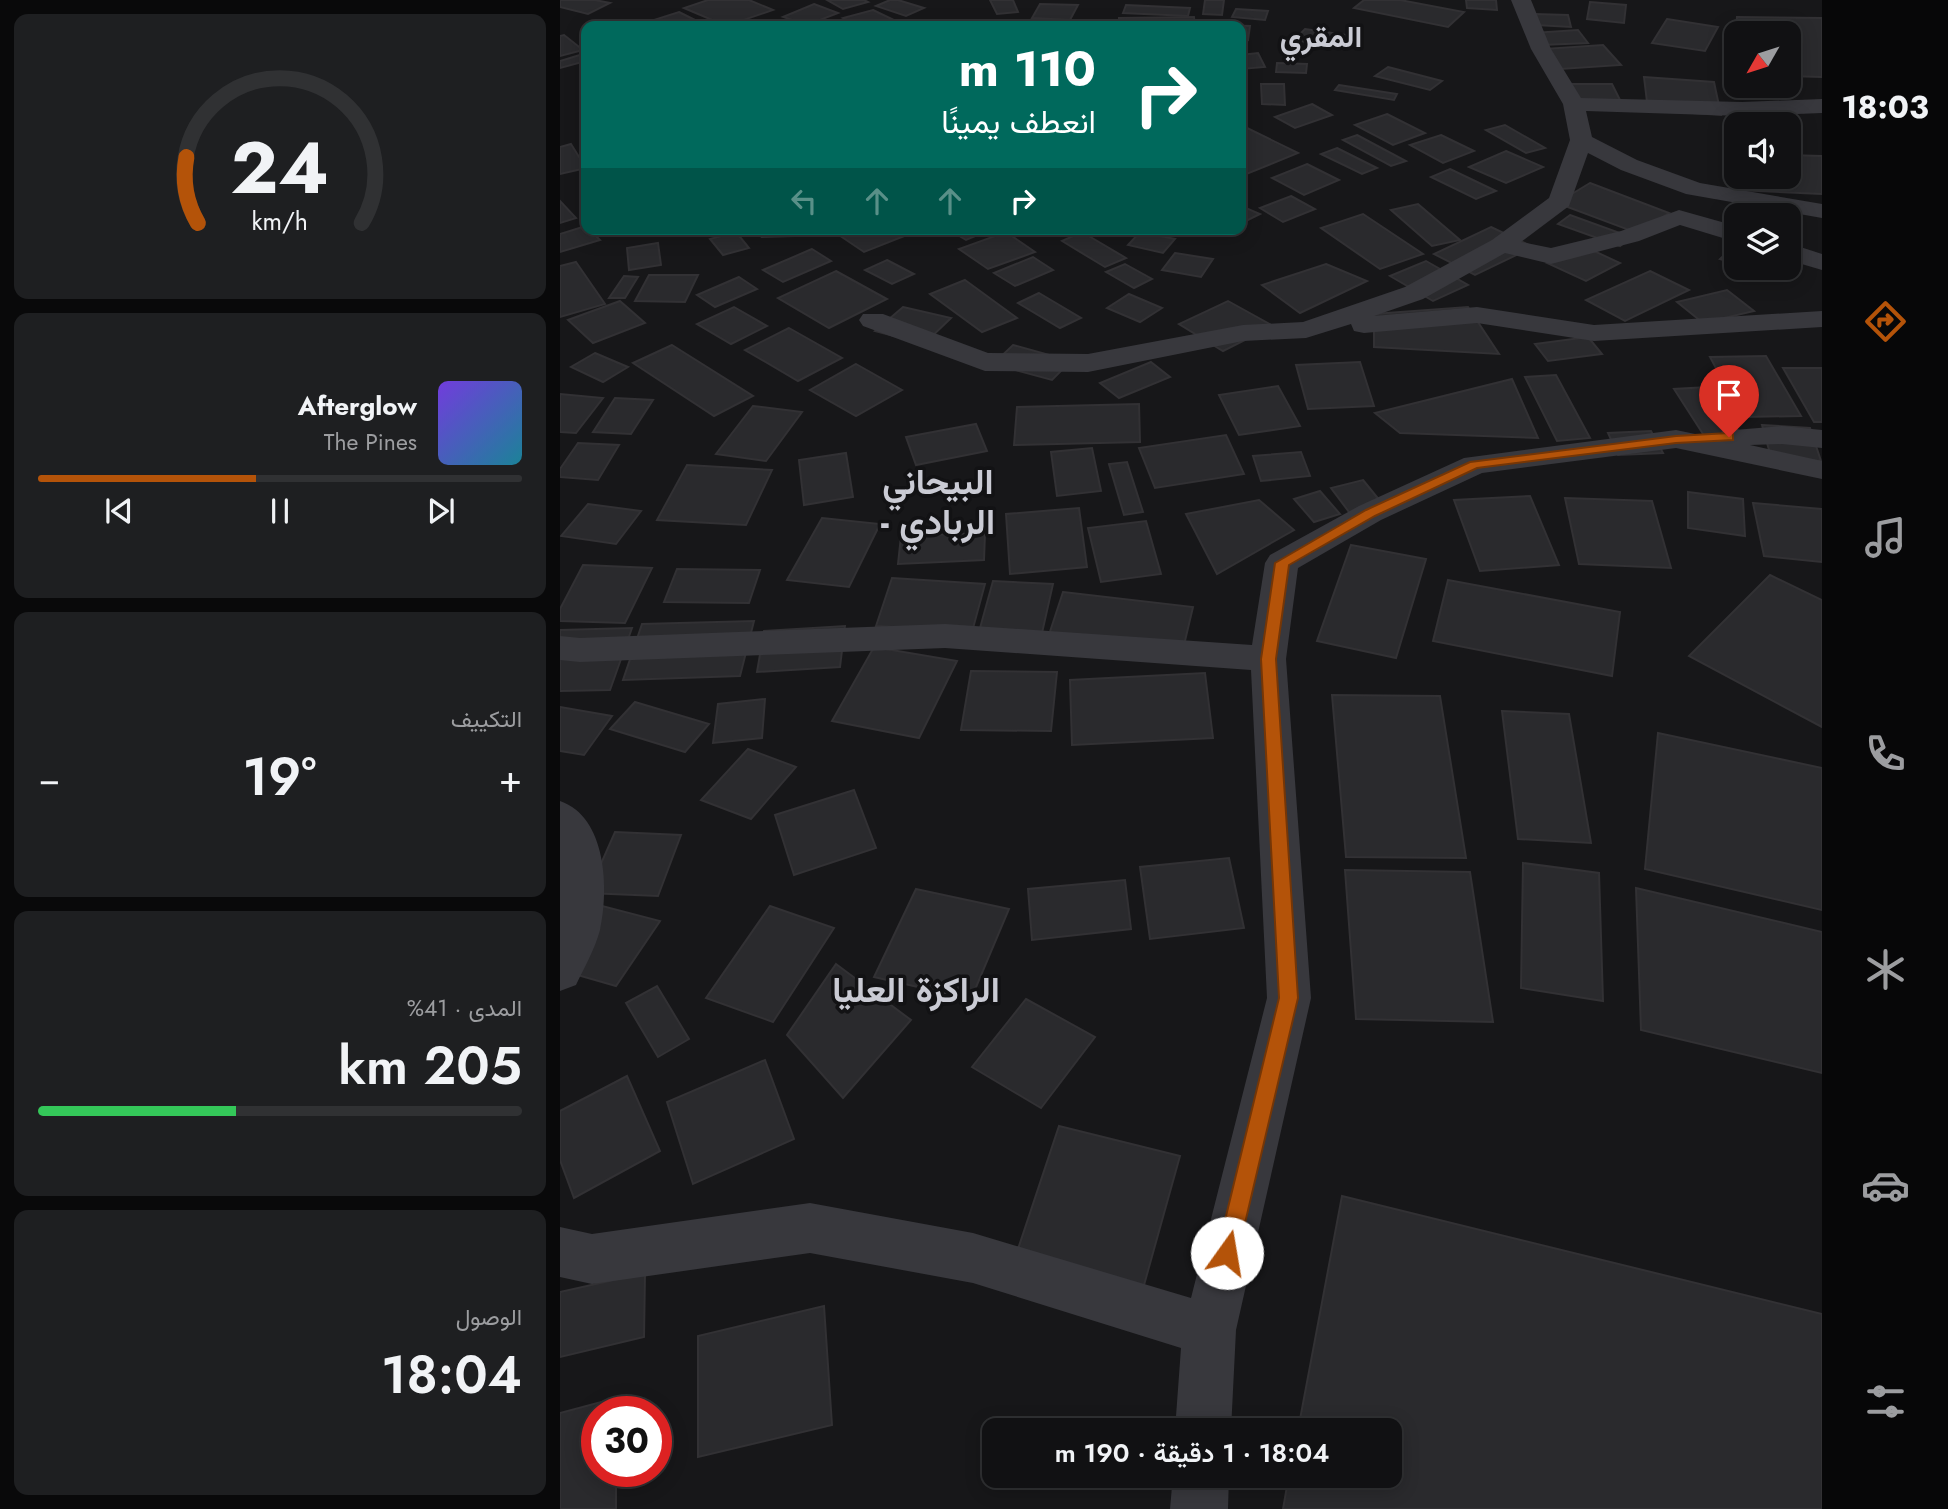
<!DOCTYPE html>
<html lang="ar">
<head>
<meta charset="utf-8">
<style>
  body { margin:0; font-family:Jost,Vazirmatn,sans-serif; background:#1e1f21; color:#f1f3f6; direction:rtl; height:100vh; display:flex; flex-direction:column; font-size:26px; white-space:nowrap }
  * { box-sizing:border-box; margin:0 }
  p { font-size:23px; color:#9c9da0 }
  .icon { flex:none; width:38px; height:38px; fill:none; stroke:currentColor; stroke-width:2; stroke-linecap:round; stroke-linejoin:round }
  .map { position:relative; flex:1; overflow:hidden; direction:ltr }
  .drawer { display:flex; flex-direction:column; gap:14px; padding:14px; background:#09090a; width:560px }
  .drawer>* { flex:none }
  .top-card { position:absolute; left:21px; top:21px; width:665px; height:214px; border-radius:14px; box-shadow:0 4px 18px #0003,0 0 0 2px #303133; direction:rtl; background:#00695c; color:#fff; overflow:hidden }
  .needle { width:46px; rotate:231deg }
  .buttons { position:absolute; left:1164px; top:21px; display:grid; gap:14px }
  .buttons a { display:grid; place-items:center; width:77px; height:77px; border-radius:14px; background:#111113; box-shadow:0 4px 18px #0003,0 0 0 2px #303133; font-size:35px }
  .speed { position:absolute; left:21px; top:1396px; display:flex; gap:14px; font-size:35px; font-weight:700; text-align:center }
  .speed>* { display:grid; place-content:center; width:91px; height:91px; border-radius:50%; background:#111113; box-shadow:0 4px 18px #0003,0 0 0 2px #303133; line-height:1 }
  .speed .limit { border:10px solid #d22; background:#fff; color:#111 }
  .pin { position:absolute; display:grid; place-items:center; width:60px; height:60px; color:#fff; margin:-72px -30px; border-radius:50% 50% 50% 0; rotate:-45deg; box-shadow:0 0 7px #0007 }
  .pin .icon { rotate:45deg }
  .me { position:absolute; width:77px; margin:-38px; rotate:13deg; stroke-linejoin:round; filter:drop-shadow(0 0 5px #0008) }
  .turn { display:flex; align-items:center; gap:24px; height:147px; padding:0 35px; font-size:32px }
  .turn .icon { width:91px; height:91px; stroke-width:2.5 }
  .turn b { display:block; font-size:49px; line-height:60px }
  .lanes { display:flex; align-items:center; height:66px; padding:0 35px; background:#0003; justify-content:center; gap:35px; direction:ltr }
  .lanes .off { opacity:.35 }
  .big { font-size:52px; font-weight:600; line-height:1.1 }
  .drawer .tile { flex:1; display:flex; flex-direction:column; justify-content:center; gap:10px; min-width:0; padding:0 24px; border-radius:14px; background:#1e1f21 }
  .drawer .dial { align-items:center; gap:0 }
  .dial svg { height:182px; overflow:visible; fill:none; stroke:#303133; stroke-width:7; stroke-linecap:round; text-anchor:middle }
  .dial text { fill:#f1f3f6; stroke:none }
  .song { display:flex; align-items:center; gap:21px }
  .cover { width:84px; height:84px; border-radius:10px; background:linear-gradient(135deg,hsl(260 70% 55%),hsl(190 70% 35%)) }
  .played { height:7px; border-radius:4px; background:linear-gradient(90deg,#b45309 45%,#303133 45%) }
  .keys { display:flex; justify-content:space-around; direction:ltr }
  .heat { display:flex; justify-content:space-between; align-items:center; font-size:38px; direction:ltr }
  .charge { height:10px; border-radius:5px; background:linear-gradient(90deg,#34c759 41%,#303133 0) }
  .trip { position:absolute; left:422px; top:1418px; width:420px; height:70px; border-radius:14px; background:#111113; box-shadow:0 4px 18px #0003,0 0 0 2px #303133; font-weight:600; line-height:70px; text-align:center; direction:rtl }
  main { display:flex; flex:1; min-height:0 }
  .tabs { display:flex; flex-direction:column; width:126px; justify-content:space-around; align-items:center; background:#070708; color:#9c9da0 }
  .tabs .icon { width:49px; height:49px }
  .tabs .on { color:#b45309 }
  .tabs b { font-size:32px; color:#f1f3f6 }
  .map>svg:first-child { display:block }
  .building { fill:#2a2a2d; stroke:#323134; stroke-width:2 }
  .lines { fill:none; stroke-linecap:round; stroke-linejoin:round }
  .minor { fill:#38383d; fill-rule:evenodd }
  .route { fill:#b45309; stroke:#753606; stroke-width:2 }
  .labels { text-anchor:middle; stroke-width:7; stroke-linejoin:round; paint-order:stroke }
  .far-district-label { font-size:30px; font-weight:bold; fill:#cacbd4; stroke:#121214 }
  .district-label { font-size:35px; font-weight:bold; fill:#cacbd4; stroke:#121214 }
</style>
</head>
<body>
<main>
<nav class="tabs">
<b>18:03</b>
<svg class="icon on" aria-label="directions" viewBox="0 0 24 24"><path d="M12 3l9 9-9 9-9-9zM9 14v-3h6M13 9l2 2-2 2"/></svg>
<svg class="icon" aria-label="music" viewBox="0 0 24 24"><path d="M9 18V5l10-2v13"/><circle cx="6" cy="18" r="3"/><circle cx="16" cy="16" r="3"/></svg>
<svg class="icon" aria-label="phone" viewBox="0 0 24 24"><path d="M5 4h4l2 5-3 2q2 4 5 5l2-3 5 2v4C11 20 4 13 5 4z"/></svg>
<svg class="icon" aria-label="climate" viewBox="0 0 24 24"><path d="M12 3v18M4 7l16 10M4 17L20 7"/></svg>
<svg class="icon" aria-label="car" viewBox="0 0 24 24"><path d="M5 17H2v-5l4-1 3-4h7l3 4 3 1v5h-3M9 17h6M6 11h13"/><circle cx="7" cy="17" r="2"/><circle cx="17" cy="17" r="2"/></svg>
<svg class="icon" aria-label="filters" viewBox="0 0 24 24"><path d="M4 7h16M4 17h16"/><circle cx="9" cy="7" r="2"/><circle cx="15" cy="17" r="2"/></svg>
</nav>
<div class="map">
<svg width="1262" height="1509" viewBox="0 0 1262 1509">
  <rect width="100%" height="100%" fill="#171719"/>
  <g class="building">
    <polygon points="0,0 35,0 50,3 28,14 0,7"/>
    <polygon points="148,0 189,0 213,10 166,26 124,8"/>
    <polygon points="267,0 304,0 308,2 283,9"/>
    <polygon points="330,0 338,0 364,8 346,16 316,6"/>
    <polygon points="430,0 453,0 458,12 437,14"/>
    <polygon points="645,0 664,0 662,15 643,14"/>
    <polygon points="804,0 840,0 904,12 888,27 794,8"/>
    <polygon points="906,0 936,0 937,10 907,8"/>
    <polygon points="1030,2 1066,5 1064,23 1027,19"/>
    <polygon points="254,4 278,13 247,25 223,17"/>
    <polygon points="480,4 518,5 510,20 472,18"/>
    <polygon points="566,5 630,8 628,16 563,13"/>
    <polygon points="676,9 708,11 705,20 672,17"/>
    <polygon points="313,10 334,20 314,26 298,26 283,18"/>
    <polygon points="119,12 147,26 86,26 81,24"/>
    <polygon points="974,14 1008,15 1011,27 976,25"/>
    <polygon points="634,17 635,26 559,26 559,18"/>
    <polygon points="1177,17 1262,18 1262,77 1228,76 1228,33 1176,33 1176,76 1173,76"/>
    <polygon points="1107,19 1158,27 1145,51 1092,43"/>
    <polygon points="660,25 690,26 688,40 681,39 681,26"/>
    <polygon points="745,29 786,35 777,47 734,40"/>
    <polygon points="1018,30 1028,43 981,45 971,33"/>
    <polygon points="4,35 23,50 0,56 0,36"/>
    <polygon points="1043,45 1061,65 1000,69 983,49"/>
    <polygon points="698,53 705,67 681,69 681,55"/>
    <polygon points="20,55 26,61 0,68 0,61"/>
    <polygon points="717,63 747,64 746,73 716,72"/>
    <polygon points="828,67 882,81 870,90 815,76"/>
    <polygon points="1084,77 1154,82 1161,115 1088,110"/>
    <polygon points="701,84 724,84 725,105 702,104"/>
    <polygon points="1009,84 1052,84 1063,106 1019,106"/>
    <polygon points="779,85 837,94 834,100 775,90"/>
    <polygon points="752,104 772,115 735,128 715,117"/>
    <polygon points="827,114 865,133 833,145 795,125"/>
    <polygon points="945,125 985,148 966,153 926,130"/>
    <polygon points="683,126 738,153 684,175 681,174"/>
    <polygon points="797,135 846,161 831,166 783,140"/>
    <polygon points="881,135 914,151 883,163 850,145"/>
    <polygon points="11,144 26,168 0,174 0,147"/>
    <polygon points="777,148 817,168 802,174 761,154"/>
    <polygon points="946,151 983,167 946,183 909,167"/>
    <polygon points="1164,152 1176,152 1176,177 1228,177 1228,155 1262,156 1262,194 1178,190"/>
    <polygon points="747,164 779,180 744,195 712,178"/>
    <polygon points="890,169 936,191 916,199 871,177"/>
    <polygon points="1030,183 1109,213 1077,233 997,203"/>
    <polygon points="731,196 755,209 723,222 700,208"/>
    <polygon points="0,201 16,218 0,223"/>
    <polygon points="858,204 900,240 872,246 831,210"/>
    <polygon points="681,206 700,214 684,222 681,221"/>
    <polygon points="803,214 863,254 820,269 761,228"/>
    <polygon points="1010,215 1071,237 1060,246 998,224"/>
    <polygon points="26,226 40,240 0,252 0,234"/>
    <polygon points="931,227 973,247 915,275 874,254"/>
    <polygon points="205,229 236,229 234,236 202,237"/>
    <polygon points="270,229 346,229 352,233 304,252"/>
    <polygon points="399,229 432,229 406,240 393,232"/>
    <polygon points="176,232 189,248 163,255 150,239"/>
    <polygon points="446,232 475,252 428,269 399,249"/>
    <polygon points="522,232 566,258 545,267 502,241"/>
    <polygon points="580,232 615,239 603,253 568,245"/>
    <polygon points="98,243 101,265 69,270 67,248"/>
    <polygon points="1176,244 1176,264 1160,259"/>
    <polygon points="1021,245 1060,263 1026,281 987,263"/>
    <polygon points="252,249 271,261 223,282 203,270"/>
    <polygon points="615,253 653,259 641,277 602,270"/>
    <polygon points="473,257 493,270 455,286 434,273"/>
    <polygon points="327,260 354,274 332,284 305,270"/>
    <polygon points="866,261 908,285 873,301 830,276"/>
    <polygon points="16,262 45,304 0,317 0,266"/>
    <polygon points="565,264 592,279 574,288 546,272"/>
    <polygon points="766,264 807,281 740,313 702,285"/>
    <polygon points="276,271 327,299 269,328 218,298"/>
    <polygon points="1090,271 1129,290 1065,321 1026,300"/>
    <polygon points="89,275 138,275 125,302 75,301"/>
    <polygon points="64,276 78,277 65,298 49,298"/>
    <polygon points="179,277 197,289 155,307 137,295"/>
    <polygon points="405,280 457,318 422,332 370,294"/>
    <polygon points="1167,290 1194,311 1143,323 1117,302"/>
    <polygon points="479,293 521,318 500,328 458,303"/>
    <polygon points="569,294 602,308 580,322 547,308"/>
    <polygon points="60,301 85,323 33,343 8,320"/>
    <polygon points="668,301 713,326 663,351 619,324"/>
    <polygon points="174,307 207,326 171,344 137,324"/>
    <polygon points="343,307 391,318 364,344 315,331"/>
    <polygon points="908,307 939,354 814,347 814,314"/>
    <polygon points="229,328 282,358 238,381 185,350"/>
    <polygon points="1028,337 1042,354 988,361 975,344"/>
    <polygon points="112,345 193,396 154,416 73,363"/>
    <polygon points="453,345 511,361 492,380 433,364"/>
    <polygon points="35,353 68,367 43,382 11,367"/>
    <polygon points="1206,356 1241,416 1182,417 1150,357"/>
    <polygon points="591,362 610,377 559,398 540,383"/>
    <polygon points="800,362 814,406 748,409 736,365"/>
    <polygon points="296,364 342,390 296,416 250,390"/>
    <polygon points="1223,368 1262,368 1262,422 1254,422"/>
    <polygon points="996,375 1030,438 997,441 965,377"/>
    <polygon points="952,379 978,438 840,433 815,413"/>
    <polygon points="718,386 740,426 679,435 659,395"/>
    <polygon points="1148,387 1188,445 1152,448 1114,389"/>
    <polygon points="0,394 43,398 16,433 0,432"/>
    <polygon points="55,398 93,400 71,434 33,432"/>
    <polygon points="579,404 580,442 454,445 457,407"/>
    <polygon points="193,406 242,412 206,461 156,454"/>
    <polygon points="416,424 427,451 356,465 346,437"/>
    <polygon points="1202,425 1250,428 1261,461 1211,457"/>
    <polygon points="1091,431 1103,453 1058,455 1048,433"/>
    <polygon points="666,435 684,474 595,488 579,448"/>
    <polygon points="18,443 59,445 38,480 0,477 0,469"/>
    <polygon points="532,448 541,491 497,496 491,452"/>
    <polygon points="741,452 750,476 701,481 693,456"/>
    <polygon points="286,453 293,497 244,505 239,460"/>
    <polygon points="567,462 583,512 564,515 549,464"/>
    <polygon points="127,465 212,470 186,525 97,520"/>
    <polygon points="803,480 825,507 792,516 771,488"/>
    <polygon points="760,491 780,514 754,522 734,499"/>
    <polygon points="1128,492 1183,499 1185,536 1128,528"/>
    <polygon points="970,496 999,565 920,571 894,500"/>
    <polygon points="1005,498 1092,501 1111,568 1019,564"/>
    <polygon points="699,500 734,530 657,574 626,514"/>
    <polygon points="1193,503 1262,509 1262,562 1204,556"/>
    <polygon points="28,504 81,511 56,544 1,536"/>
    <polygon points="519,508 527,567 450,574 446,514"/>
    <polygon points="262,518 320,524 289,587 227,580"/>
    <polygon points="586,521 601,574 541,582 528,528"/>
    <polygon points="425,533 424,560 338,564 341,536"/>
    <polygon points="791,545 866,559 836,658 757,641"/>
    <polygon points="23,565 92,568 65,623 0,621 0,609"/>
    <polygon points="117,569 200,570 189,603 104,602"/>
    <polygon points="1210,575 1262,600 1262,727 1129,656"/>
    <polygon points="332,578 425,584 412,632 316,626"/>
    <polygon points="888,580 1060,612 1052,676 873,641"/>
    <polygon points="433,581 493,584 480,642 417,639"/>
    <polygon points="503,592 633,607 620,662 485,647"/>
    <polygon points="194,621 180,676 63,680 82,624"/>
    <polygon points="285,626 280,667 197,672 204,631"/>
    <polygon points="72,628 50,690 0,691 0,630"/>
    <polygon points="314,647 397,661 359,738 272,721"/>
    <polygon points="411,671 497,672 491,731 401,730"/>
    <polygon points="645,673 653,738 512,745 510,680"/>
    <polygon points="772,695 880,696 906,858 786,857"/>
    <polygon points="205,699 202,738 153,743 158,704"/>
    <polygon points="75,702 149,724 125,752 50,729"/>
    <polygon points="0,707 52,716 24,755 0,751"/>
    <polygon points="942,711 1009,714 1031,843 958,839"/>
    <polygon points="1098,733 1262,768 1262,910 1085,869"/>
    <polygon points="188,749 236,767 191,819 141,800"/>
    <polygon points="294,790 316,848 234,875 215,815"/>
    <polygon points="55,832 121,835 98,896 28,893"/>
    <polygon points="669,858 684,928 590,939 580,867"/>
    <polygon points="963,863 1039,873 1043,1001 961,988"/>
    <polygon points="785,870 910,872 933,1022 796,1019"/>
    <polygon points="565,880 571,929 472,940 468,889"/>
    <polygon points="1076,888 1262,932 1262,1073 1081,1030"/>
    <polygon points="356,889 449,909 411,999 314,977"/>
    <polygon points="42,906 100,921 56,986 0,970 0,964"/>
    <polygon points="210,906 274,928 213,1022 146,998"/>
    <polygon points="276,964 351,1020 283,1098 227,1035"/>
    <polygon points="97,986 129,1039 98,1057 66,1003"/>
    <polygon points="466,999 535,1037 481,1108 412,1067"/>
    <polygon points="205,1060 234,1139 133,1184 107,1102"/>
    <polygon points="67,1076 100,1151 14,1198 0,1160 0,1111"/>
    <polygon points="499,1126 620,1156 579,1303 451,1270"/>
    <polygon points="782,1196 1262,1314 1262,1509 723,1509 729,1475 830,1475 830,1430 738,1430"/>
    <polygon points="85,1273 84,1337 0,1357 0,1292"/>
    <polygon points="264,1306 272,1425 138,1457 138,1336"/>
    <polygon points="56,1398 56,1412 37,1412 37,1472 56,1472 56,1509 0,1509 0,1413"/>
  </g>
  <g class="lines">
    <g class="minor">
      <polygon points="951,0 971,0 991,49 1021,98 1182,102 1262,99 1262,113 1182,116 1026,111 1032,137 1077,160 1140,183 1262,204 1262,218 1126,194 1061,170 1028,153 1009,206 961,242 991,248 1061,231 1119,210 1176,226 1176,242 1120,225 1079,241 991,264 945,253 863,299 814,316 917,307 1034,325 1262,311 1262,327 1034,341 917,323 804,333 794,331 791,324 746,338 683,341 528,372 425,371 303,326 299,320 303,314 323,314 428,353 528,354 683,325 743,322 845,287 932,240 989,198 1010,140 1003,104 971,49"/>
      <polygon points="1228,243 1262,254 1262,270 1228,260"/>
      <polygon points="1222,426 1262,430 1262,448 1222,444 1190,445 1262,461 1262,479 1116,448 922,473 821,520 738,568 726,659 751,998 676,1330 671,1430 615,1430 621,1348 413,1283 250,1253 32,1284 0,1277 0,1227 32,1234 250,1203 413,1233 631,1298 707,998 691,670 385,648 20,662 0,660 0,636 20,638 385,624 692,645 705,563 710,555 799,506 904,458 1116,430 1159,439 1162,431"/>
      <path d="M0 801C47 817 49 890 40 930 35 949 24 968 16 985L0 991Z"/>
      <polygon points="613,1475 669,1475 668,1509 610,1509"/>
    </g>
  </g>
  <polygon class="route" points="1169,433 1173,434 1173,440 1116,443 917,468 815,516 729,565 716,659 738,998 678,1253 675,1261 667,1264 660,1261 657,1253 719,998 701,659 715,563 806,510 910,462 1116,436"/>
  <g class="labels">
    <g class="far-district-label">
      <text x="761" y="47">المقري</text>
    </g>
    <g class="district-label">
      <text x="378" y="494">البيحاني<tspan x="378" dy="40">- الربادي</tspan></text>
      <text x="356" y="1002">الراكزة العليا</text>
    </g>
  </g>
</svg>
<div class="buttons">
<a><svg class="needle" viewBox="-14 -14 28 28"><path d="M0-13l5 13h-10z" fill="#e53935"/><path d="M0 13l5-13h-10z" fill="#9c9da0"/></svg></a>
<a><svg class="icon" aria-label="sound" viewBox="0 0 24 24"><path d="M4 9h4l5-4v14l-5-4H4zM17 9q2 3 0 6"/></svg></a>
<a><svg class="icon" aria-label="layers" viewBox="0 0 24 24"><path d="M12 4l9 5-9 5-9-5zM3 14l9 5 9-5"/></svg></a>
</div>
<div class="speed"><div class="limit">30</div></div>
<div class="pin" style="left:1169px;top:437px;background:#d93025"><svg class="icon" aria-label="arrive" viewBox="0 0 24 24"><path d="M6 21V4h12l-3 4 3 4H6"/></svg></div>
<svg class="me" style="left:667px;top:1253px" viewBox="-20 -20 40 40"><circle r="19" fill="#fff"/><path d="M0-13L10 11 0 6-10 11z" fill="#b45309"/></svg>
<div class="trip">18:04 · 1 دقيقة · 190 m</div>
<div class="top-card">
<div class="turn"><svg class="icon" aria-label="right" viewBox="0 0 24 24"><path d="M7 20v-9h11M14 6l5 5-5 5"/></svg><div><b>110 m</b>انعطف يمينًا</div></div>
<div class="lanes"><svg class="icon off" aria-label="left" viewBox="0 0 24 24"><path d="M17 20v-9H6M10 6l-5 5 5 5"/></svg><svg class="icon off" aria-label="ahead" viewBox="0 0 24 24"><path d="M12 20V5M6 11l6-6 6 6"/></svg><svg class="icon off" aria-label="ahead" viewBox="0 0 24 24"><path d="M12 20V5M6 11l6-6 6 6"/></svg><svg class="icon" aria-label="right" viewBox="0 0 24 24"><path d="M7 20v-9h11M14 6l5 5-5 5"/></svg></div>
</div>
</div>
<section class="drawer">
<div class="tile dial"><svg viewBox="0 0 100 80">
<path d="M14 69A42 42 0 1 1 86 69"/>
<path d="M14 69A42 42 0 0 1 9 40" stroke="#b45309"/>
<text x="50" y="56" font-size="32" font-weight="700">24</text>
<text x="50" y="72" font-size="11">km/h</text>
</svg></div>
<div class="tile">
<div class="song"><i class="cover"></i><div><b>Afterglow</b><p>The Pines</p></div></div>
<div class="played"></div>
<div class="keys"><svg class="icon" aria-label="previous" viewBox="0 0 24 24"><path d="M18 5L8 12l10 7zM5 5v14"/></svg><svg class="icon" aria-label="pause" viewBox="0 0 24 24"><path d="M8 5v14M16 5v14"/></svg><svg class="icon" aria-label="next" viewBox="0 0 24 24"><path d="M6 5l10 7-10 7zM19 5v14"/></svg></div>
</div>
<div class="tile"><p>التكييف</p>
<div class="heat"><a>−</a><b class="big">19°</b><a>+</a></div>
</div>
<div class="tile"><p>المدى · 41%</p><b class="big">205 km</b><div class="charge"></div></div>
<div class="tile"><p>الوصول</p><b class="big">18:04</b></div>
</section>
</main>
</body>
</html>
